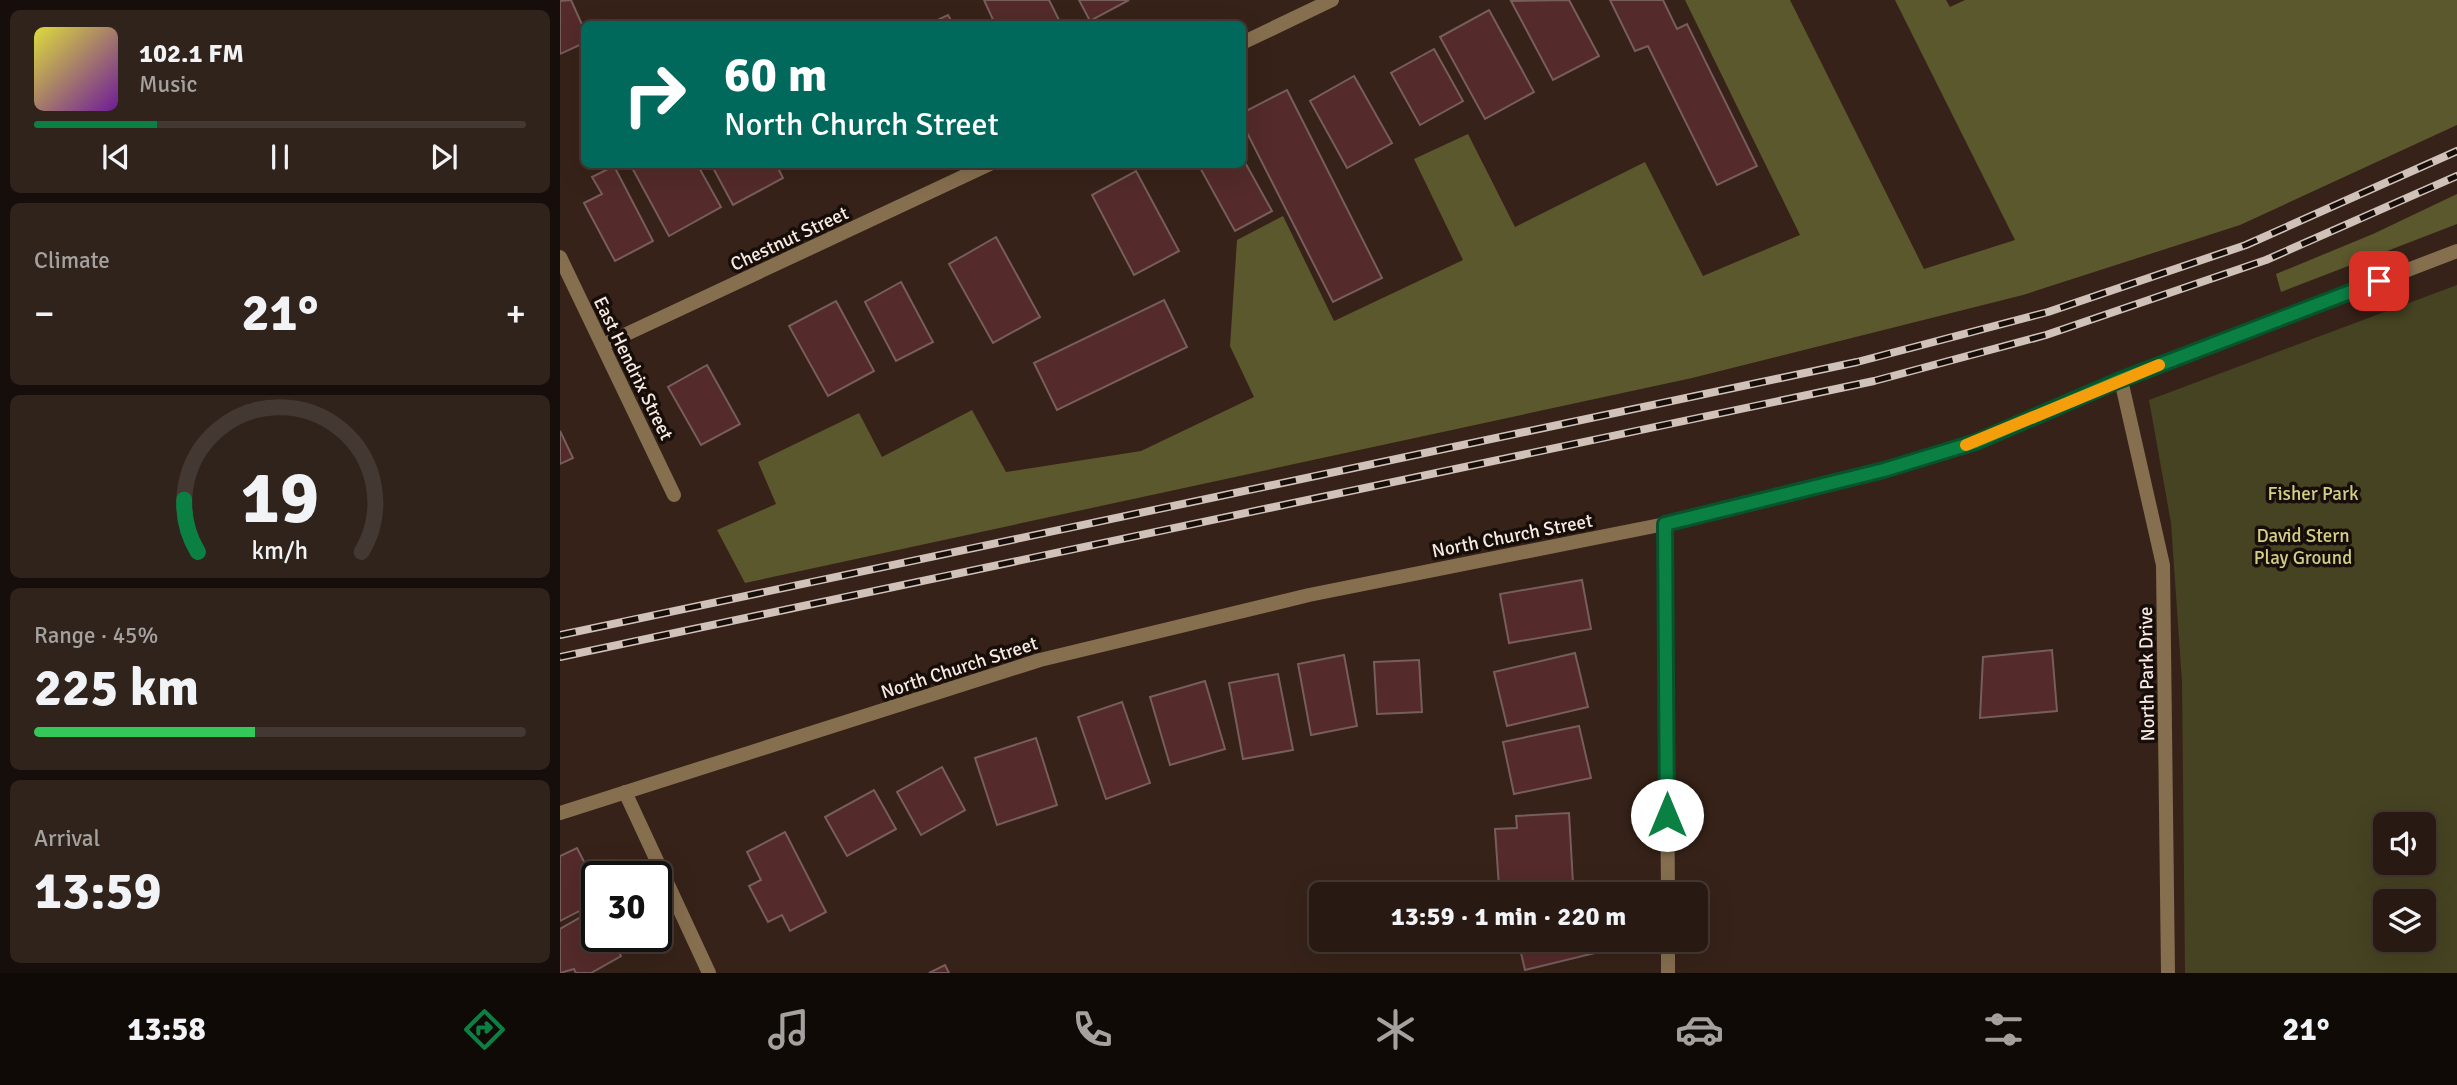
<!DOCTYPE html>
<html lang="en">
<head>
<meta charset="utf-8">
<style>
  body { margin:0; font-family:Signika,sans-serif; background:#30231b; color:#f1f3f6; height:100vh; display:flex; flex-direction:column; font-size:26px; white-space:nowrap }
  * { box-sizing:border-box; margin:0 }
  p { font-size:23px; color:#a5a19f }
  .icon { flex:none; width:38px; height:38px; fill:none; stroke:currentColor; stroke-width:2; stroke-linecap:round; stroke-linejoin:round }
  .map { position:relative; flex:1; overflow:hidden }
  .side { display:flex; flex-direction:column; gap:10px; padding:10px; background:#160e0a; width:560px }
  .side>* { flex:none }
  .guide { position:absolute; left:21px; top:21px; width:665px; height:147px; border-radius:10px; box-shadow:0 7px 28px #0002,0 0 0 2px #443832; background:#00695c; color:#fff; overflow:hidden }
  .fabs { position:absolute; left:1813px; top:812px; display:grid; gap:14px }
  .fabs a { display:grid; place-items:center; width:63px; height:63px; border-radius:10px; background:#281a12; box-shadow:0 7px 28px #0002,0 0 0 2px #443832; font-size:35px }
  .speed { position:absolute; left:21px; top:861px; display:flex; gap:14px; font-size:35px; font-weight:700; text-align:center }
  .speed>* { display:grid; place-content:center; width:91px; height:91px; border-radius:50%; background:#281a12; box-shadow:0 7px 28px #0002,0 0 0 2px #443832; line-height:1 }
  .speed .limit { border:4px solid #111; border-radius:10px; background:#fff; color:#111 }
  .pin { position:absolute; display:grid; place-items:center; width:60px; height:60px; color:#fff; margin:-30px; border-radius:14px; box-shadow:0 4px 10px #0006 }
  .me { position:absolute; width:77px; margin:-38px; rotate:0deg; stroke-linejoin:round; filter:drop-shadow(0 0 5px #0008) }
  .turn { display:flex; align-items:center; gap:24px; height:147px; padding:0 28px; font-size:32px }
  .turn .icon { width:91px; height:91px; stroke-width:2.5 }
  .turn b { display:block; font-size:49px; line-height:60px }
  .big { font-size:52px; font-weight:700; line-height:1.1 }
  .side .widget { flex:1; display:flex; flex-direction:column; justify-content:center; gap:10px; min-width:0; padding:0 24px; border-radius:10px; background:#30231b }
  .side .dial { align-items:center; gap:0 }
  .dial svg { height:182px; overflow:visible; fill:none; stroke:#443832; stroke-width:7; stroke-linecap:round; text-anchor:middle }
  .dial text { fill:#f1f3f6; stroke:none }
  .song { display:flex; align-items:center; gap:21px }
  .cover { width:84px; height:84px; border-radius:10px; background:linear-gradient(135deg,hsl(60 70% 55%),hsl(280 70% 35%)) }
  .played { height:7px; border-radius:4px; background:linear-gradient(90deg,#0b8043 25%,#443832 25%) }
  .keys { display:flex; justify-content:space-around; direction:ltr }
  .heat { display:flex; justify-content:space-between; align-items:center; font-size:38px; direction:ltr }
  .charge { height:10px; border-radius:5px; background:linear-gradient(90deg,#34c759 45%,#443832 0) }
  .trip { position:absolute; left:749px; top:882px; width:399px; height:70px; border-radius:10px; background:#281a12; box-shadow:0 7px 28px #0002,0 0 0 2px #443832; font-weight:700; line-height:70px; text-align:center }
  .tabs { display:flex; height:112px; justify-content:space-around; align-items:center; background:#100a07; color:#a5a19f }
  .tabs .icon { width:49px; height:49px }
  .tabs .current { color:#0b8043 }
  .tabs b { font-size:32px; color:#f1f3f6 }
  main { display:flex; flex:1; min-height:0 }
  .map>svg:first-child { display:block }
  .green { fill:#464322; fill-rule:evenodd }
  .forest { fill:#5c582d }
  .building { fill:#542a2a; stroke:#775d5c; stroke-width:2 }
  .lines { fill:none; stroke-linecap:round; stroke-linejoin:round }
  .minor { stroke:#866f4f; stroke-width:14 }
  .tertiary { stroke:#866f4f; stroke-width:14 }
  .rail-casing { stroke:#d0c1b9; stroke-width:8 }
  .rail { stroke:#170e09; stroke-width:5; stroke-dasharray:16; stroke-linecap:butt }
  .route-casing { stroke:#07532c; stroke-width:18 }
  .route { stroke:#0b8043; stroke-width:12 }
  .slow { stroke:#f59e0b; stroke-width:12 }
  .labels { text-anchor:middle; stroke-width:7; stroke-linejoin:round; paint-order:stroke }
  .street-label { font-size:19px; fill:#f8eae3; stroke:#170e09 }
  .park-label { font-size:19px; fill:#d4ce86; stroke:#170e09 }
</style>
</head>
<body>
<main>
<section class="side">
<div class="widget">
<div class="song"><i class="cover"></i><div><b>102.1 FM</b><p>Music</p></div></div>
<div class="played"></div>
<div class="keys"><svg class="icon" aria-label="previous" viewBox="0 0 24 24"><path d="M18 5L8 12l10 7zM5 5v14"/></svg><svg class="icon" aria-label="pause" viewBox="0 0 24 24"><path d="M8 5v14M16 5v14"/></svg><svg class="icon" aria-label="next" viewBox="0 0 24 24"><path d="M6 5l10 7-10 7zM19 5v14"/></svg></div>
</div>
<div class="widget"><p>Climate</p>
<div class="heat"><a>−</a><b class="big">21°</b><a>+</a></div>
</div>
<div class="widget dial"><svg viewBox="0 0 100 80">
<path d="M14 69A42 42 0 1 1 86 69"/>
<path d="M14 69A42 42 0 0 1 8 46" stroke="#0b8043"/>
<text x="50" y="56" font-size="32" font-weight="700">19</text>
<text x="50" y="72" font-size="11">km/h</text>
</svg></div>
<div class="widget"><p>Range · 45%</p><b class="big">225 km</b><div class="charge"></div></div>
<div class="widget"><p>Arrival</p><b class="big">13:59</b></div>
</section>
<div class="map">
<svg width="1897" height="973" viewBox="0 0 1897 973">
  <rect width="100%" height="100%" fill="#362218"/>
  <path class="green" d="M1897 285V973H1625L1622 682 1611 523 1589 400ZM1825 824H1864V863H1825ZM1825 901H1864V940H1825Z"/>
  <g class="forest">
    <polygon points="1125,0 1230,0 1364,269 1455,240 1335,0 1386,0 1390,7 1405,0 1897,0 1897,125 1680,225 1463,295 1132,378 185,583 157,530 216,504 198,462 299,413 322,457 412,410 446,472 581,451 694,397 670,346 677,240 723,216 774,321 903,260 854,159 908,134 955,227 1085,162 1143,276 1240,235"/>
    <polygon points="1897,194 1897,224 1721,292 1716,274 1813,234"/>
  </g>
  <g class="building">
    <polygon points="11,0 24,29 24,43 0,54 0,1"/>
    <polygon points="424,0 489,0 501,24 435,24"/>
    <polygon points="519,0 569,0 530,21"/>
    <polygon points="1009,0 1039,56 993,80 951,1"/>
    <polygon points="1050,0 1103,0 1117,29 1127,24 1197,166 1157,185 1088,46 1075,51"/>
    <polygon points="929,10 974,92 925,119 880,37"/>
    <polygon points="388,15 393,24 369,24"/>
    <polygon points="874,49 903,101 860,125 831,73"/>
    <polygon points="794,76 832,143 787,168 750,101"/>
    <polygon points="727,90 822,278 773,302 682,123 682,113"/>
    <polygon points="682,157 712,211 675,231 638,164 682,164"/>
    <polygon points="70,164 137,164 161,207 109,236"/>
    <polygon points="151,164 216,164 223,178 173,205"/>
    <polygon points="54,166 93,241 55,261 24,203 42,194 32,177"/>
    <polygon points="576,171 619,251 574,275 532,195"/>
    <polygon points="436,237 480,317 433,343 389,264"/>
    <polygon points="341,282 373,342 336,361 305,302"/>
    <polygon points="604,300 627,347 497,410 474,363"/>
    <polygon points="276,301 314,371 268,396 229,326"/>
    <polygon points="147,365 180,424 141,445 108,387"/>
    <polygon points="0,431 13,458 0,464"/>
    <polygon points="1022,580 1031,629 949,643 940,594"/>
    <polygon points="1492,650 1497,711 1420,718 1423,657"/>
    <polygon points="1015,653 1028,707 947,726 934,672"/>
    <polygon points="784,655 797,726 751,735 738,664"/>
    <polygon points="859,660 862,712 817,714 814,662"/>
    <polygon points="718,674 733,750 683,759 669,683"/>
    <polygon points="645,681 665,749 610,765 590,697"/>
    <polygon points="562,702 590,783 546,799 518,717"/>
    <polygon points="1019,726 1031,778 954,794 943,742"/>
    <polygon points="476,738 497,805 437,825 415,758"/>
    <polygon points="382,767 405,810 361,835 337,792"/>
    <polygon points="314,790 336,829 287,856 265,817"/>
    <polygon points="1009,813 1013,883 939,887 935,829 957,828 956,816"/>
    <polygon points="225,832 266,912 230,931 222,915 208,922 189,886 201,880 187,852"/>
    <polygon points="17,848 37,887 37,902 0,921 0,856"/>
    <polygon points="35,909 37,936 50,936 61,956 31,973 16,973 14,969 0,973 0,929"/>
    <polygon points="958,940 1032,940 1035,953 965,970"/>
    <polygon points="385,965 389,973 369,973"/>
  </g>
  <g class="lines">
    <g class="minor">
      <polyline points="682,43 772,0"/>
      <polyline points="0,257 114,495"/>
      <polyline points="43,345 430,164"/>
      <polyline points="1561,380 1603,565 1608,973"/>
      <polyline points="1105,524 1108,894"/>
      <polyline points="65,792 149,973"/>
      <polyline points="1108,940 1108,973"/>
    </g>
    <polyline class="tertiary" points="0,813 480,660 749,595 1105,524 1324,470 1415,442 1561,380 1897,251"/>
    <defs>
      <g id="rail">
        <polyline points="0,635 1297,362 1488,312 1686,245 1897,151"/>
        <polyline points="0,657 1314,381 1486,335 1706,260 1897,176"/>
      </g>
    </defs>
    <use href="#rail" class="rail-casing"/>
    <use href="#rail" class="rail"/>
  </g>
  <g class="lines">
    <defs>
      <polyline id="route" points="1107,815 1105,524 1324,470 1416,442 1560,380 1819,281"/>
    </defs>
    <use href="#route" class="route-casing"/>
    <use href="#route" class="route"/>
    <polyline class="slow" points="1406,445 1599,365"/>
  </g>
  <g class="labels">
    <g class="street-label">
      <text transform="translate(229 238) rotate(-25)" y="7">Chestnut Street</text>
      <text transform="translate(74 368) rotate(64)" y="7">East Hendrix Street</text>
      <text transform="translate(952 535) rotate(-11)" y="7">North Church Street</text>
      <text transform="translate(399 667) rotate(-18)" y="7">North Church Street</text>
      <text transform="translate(1586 674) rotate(-91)" y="7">North Park Drive</text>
    </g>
    <g class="park-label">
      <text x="1753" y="500">Fisher Park</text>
      <text x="1743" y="542">David Stern<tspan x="1743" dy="22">Play Ground</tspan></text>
    </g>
  </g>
</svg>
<div class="fabs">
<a><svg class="icon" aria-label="sound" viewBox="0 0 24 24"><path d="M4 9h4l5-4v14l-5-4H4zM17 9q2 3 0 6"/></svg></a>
<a><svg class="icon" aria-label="layers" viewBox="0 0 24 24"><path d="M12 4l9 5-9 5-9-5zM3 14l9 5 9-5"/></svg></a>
</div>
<div class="speed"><div class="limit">30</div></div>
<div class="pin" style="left:1819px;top:281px;background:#d93025"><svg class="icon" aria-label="arrive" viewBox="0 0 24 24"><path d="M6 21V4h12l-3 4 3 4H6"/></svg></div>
<svg class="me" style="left:1107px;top:815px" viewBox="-20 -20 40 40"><circle r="19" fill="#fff"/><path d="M0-13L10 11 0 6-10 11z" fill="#0b8043"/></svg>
<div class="trip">13:59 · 1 min · 220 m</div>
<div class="guide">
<div class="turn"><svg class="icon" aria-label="right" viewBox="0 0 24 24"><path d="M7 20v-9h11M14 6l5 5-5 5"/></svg><div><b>60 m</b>North Church Street</div></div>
</div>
</div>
</main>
<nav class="tabs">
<b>13:58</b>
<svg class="icon current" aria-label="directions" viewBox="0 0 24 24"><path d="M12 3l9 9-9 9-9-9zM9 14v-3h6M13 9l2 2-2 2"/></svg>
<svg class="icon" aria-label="music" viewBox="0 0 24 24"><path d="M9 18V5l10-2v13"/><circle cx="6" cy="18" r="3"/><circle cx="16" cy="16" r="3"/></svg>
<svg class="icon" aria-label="phone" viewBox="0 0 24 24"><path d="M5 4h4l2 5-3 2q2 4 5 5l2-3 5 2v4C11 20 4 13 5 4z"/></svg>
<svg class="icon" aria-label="climate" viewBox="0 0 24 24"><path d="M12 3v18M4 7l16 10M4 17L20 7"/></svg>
<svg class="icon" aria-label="car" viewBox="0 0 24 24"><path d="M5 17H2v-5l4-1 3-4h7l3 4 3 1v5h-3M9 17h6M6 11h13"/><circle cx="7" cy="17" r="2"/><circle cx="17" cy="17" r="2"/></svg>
<svg class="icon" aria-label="filters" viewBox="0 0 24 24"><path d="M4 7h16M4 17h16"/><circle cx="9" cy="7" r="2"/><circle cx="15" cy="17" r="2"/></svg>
<b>21°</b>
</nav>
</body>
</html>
